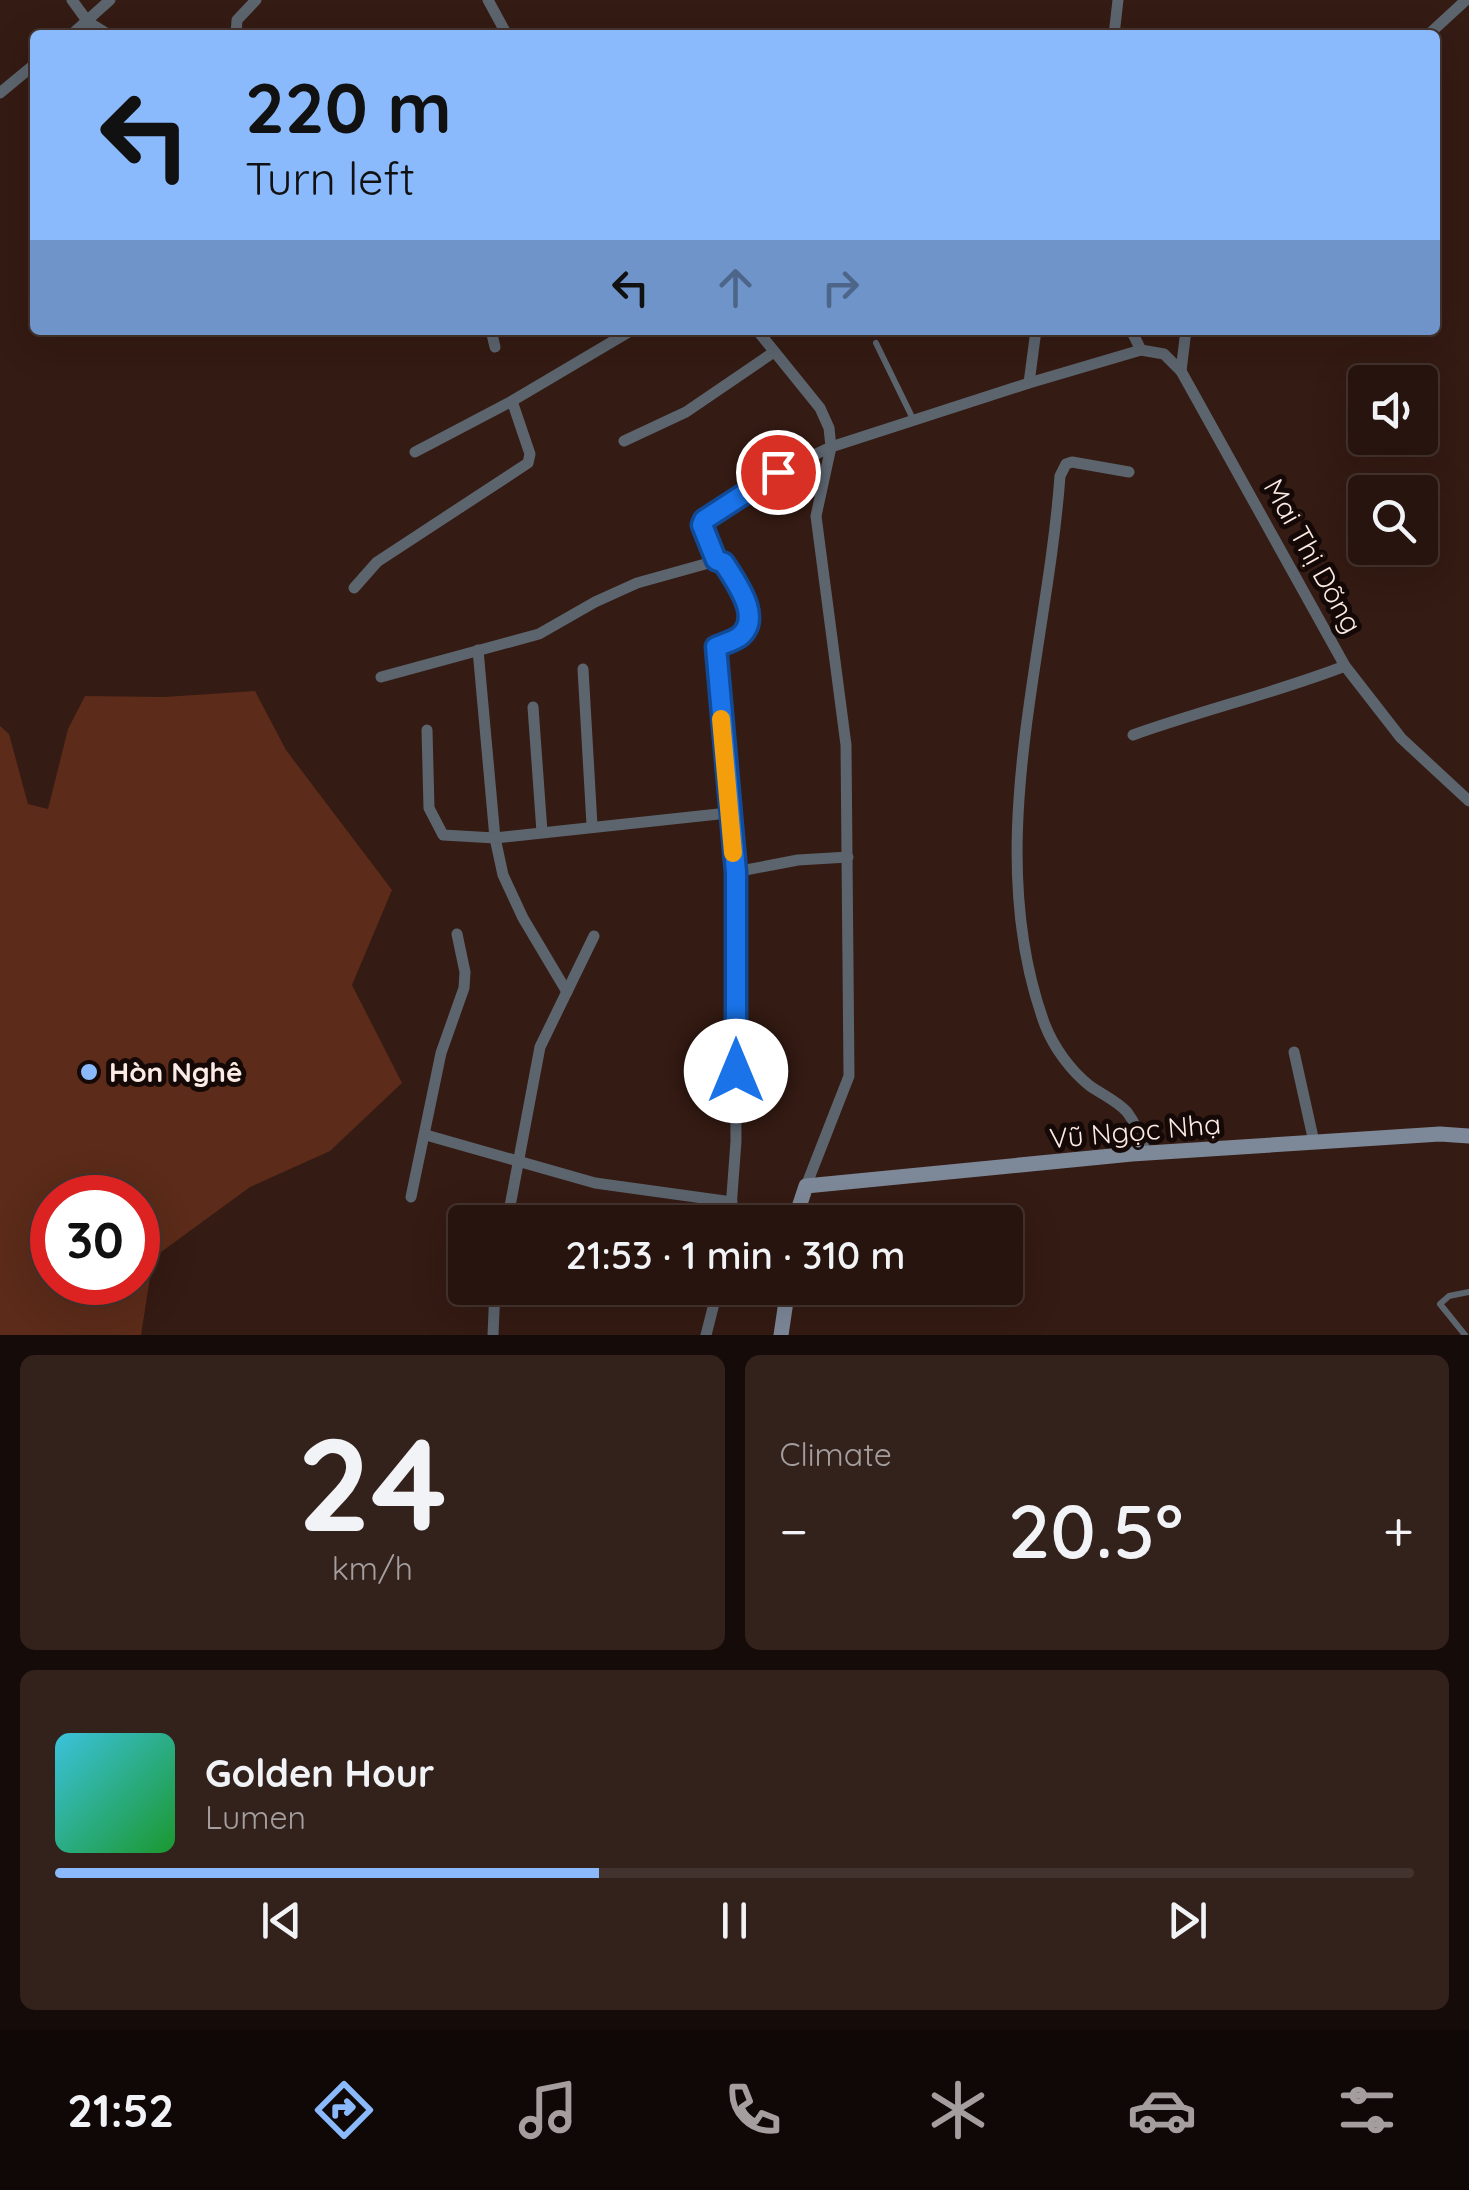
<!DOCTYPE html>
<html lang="en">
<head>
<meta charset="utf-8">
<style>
  body { margin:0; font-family:Quicksand,sans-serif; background:#33211c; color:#f1f3f6; height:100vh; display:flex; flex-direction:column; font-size:38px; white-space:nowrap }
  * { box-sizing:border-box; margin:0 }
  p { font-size:32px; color:#a49e9e }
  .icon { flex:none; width:55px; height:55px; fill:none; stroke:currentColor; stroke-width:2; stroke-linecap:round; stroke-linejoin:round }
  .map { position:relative; height:1335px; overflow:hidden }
  .sheet { display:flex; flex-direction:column; gap:20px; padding:20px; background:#150b08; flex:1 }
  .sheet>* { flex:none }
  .banner { position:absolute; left:30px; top:30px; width:1410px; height:305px; border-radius:10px; box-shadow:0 10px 40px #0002,0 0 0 2px #43332e; background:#8abafc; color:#111; overflow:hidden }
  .fabs { position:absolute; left:1348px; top:365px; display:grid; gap:20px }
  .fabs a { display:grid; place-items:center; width:90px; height:90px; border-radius:10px; background:#27140e; box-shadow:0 10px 40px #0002,0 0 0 2px #43332e; font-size:50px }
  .speed { position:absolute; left:30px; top:1175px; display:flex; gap:20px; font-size:50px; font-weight:700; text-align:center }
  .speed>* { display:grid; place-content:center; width:130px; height:130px; border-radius:50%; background:#27140e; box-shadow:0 10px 40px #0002,0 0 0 2px #43332e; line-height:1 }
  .speed .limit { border:15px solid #d22; background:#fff; color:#111 }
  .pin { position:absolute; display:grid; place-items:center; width:85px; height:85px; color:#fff; margin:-42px; border:5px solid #fff; border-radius:50%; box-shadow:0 2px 10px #0007 }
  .me { position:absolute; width:110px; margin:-55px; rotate:0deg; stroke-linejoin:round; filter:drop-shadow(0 0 8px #0008) }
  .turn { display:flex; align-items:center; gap:35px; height:210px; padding:0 50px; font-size:45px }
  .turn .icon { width:130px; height:130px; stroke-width:2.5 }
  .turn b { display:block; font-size:70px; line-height:85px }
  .lanes { display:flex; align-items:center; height:95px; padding:0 50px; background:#0003; justify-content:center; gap:50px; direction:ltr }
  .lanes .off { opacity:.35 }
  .big { font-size:75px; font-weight:600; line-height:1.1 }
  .sheet .tile { flex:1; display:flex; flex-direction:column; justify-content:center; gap:15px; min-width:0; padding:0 35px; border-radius:15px; background:#33211c }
  .sheet .dial { align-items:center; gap:0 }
  .dial b { font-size:130px; line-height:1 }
  .song { display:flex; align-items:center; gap:30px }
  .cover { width:120px; height:120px; border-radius:15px; background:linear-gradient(135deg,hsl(190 70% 55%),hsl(130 70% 35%)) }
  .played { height:10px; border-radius:5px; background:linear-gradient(90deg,#8abafc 40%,#43332e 40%) }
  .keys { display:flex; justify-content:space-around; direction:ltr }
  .heat { display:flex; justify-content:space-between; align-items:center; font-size:55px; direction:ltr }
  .sheet .tiles { flex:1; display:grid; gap:20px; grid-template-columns:1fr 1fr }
  .tile:last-child { grid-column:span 2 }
  .trip { position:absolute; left:448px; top:1205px; width:575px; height:100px; border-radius:10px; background:#27140e; box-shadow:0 10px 40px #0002,0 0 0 2px #43332e; font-weight:600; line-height:100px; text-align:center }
  .menu { display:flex; height:160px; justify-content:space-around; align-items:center; background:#100806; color:#a49e9e }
  .menu .icon { width:70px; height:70px }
  .menu .active { color:#8abafc }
  .menu b { font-size:45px; color:#f1f3f6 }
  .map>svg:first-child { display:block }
  .green { fill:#5c2b19; fill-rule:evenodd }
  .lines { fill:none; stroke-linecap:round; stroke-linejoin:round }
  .lane { stroke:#5c646e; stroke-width:6 }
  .street { stroke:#5c646e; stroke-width:11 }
  .secondary { stroke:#7d8899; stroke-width:15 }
  .route-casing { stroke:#114b97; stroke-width:25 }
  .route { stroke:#1a73e8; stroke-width:18 }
  .slow { stroke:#f59e0b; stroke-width:18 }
  .poi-dot { fill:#8abafc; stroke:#140906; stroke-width:4 }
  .labels { text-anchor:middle; stroke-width:10; stroke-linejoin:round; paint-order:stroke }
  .street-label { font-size:28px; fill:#fceae4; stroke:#140906 }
  .poi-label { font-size:28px; font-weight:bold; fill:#fceae4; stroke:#140906; text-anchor:start }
</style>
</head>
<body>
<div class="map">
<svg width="1469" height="1335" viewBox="0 0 1469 1335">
  <rect width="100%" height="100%" fill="#341b13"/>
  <path class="green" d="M255 691 286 750 392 890 352 985 402 1083 330 1151 250 1187 153 1258 141 1335H0V726L9 734 28 804 48 809 68 729 85 696 164 697ZM52 1198H138V1282H52Z"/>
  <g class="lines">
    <g class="lane">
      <polyline points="876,343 914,421"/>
      <polyline points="1465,1335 1440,1304 1449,1296 1469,1292"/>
    </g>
    <g class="street">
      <polyline points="72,0 88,22 109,35"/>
      <polyline points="488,0 507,35"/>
      <polyline points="71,35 110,0"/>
      <polyline points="236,35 237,20 256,0"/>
      <polyline points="1114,35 1118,0"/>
      <polyline points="1428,35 1466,0"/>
      <polyline points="0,93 35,64"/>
      <polyline points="491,330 495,347"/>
      <polyline points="757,330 820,408 829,428 831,447 816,516 846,745 849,1076 806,1186"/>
      <polyline points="1131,330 1141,350 1164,354 1181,371 1345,666 1401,738 1469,801"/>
      <polyline points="1181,371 1186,330"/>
      <polyline points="1029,383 1036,330"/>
      <polyline points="624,441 686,412 774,352"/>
      <polyline points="415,452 512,401"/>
      <path d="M1129 472 1072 462 1066 464 1060 476C1047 655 980 849 1045 1025 1054 1048 1071 1071 1090 1086 1103 1095 1117 1101 1127 1112 1137 1125 1141 1139 1146 1153"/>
      <path d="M716 561 725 563C735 581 764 618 739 637 733 641 723 644 716 647L735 872 736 1141 730 1222"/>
      <polyline points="354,588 377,562 528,463 530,454 512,401 632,330"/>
      <polyline points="478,650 495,838 503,875 523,918 567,992"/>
      <polyline points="583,669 592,825"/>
      <polyline points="381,677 539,634 595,602 637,583 716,561 702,525 703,520 778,472 831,447 1029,383 1141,350"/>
      <polyline points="533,707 542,832"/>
      <polyline points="427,730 429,808 443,835 495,838 728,813"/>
      <path d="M1133 735C1203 710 1275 693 1345 666"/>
      <polyline points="735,872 798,860 848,857"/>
      <polyline points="1294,1052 1314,1142"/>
      <polyline points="426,1135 595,1183 732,1202"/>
      <polyline points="411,1197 441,1053 464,988 465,972 457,934"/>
      <polyline points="507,1222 540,1047 594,936"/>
      <polyline points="493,1335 495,1288"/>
      <polyline points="706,1335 718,1288"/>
    </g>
    <g class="secondary">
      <polyline points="794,1222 806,1186 1132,1154 1440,1134 1469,1136"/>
      <polyline points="781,1335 788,1288"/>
    </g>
  </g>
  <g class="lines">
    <defs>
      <path id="route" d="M736 1071V872L716 647C723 644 733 641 739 637 764 618 735 581 724 563L716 560 702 525 704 520 778 472"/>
    </defs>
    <use href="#route" class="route-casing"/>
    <use href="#route" class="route"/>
    <polyline class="slow" points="721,719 733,853"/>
  </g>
  <circle class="poi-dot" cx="89" cy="1072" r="10"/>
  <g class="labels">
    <g class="street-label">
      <text transform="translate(1313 556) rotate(61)" y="10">Mai Thị Dõng</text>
      <text transform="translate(1135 1131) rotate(-5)" y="10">Vũ Ngọc Nhạ</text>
    </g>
    <g class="poi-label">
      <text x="109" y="1082">Hòn Nghê</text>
    </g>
  </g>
</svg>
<div class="fabs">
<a><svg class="icon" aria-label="sound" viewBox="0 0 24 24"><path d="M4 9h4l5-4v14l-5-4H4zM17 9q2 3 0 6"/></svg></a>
<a><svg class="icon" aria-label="search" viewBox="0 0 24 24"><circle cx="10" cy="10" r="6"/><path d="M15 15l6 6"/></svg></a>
</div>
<div class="speed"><div class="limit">30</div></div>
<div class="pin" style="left:778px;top:472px;background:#d93025"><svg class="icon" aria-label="arrive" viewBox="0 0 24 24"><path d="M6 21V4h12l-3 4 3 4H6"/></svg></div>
<svg class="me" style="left:736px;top:1071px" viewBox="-20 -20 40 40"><circle r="19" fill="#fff"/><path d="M0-13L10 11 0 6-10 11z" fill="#1a73e8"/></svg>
<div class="trip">21:53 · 1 min · 310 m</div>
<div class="banner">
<div class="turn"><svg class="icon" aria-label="left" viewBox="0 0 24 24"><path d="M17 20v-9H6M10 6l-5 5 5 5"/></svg><div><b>220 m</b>Turn left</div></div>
<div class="lanes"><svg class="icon" aria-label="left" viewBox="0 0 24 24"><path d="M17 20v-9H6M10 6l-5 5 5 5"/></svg><svg class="icon off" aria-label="ahead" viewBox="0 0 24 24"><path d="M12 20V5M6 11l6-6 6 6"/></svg><svg class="icon off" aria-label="right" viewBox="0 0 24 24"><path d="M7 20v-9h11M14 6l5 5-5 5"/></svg></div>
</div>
</div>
<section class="sheet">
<div class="tiles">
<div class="tile dial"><b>24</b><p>km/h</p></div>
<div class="tile"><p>Climate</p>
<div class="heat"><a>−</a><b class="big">20.5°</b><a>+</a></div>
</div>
<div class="tile">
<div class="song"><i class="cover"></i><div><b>Golden Hour</b><p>Lumen</p></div></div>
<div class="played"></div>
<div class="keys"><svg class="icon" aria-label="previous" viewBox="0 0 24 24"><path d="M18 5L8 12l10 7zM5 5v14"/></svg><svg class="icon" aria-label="pause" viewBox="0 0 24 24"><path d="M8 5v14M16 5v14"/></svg><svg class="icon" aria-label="next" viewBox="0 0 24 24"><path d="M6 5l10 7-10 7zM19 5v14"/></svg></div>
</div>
</div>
</section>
<nav class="menu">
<b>21:52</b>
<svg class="icon active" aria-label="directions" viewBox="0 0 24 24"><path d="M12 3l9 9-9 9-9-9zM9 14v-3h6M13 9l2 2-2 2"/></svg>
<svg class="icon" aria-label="music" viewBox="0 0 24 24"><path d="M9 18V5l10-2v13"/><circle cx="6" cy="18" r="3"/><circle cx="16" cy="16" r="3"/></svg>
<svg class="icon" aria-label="phone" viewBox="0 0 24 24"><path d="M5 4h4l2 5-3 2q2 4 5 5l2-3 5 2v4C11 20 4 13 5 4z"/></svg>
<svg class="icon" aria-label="climate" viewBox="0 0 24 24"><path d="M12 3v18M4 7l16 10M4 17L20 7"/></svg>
<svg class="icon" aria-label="car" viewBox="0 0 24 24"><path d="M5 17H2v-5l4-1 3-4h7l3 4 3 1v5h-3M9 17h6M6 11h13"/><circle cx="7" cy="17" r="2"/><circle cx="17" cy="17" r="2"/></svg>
<svg class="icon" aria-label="filters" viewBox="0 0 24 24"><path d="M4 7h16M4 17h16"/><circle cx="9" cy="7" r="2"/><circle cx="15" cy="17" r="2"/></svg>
</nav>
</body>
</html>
